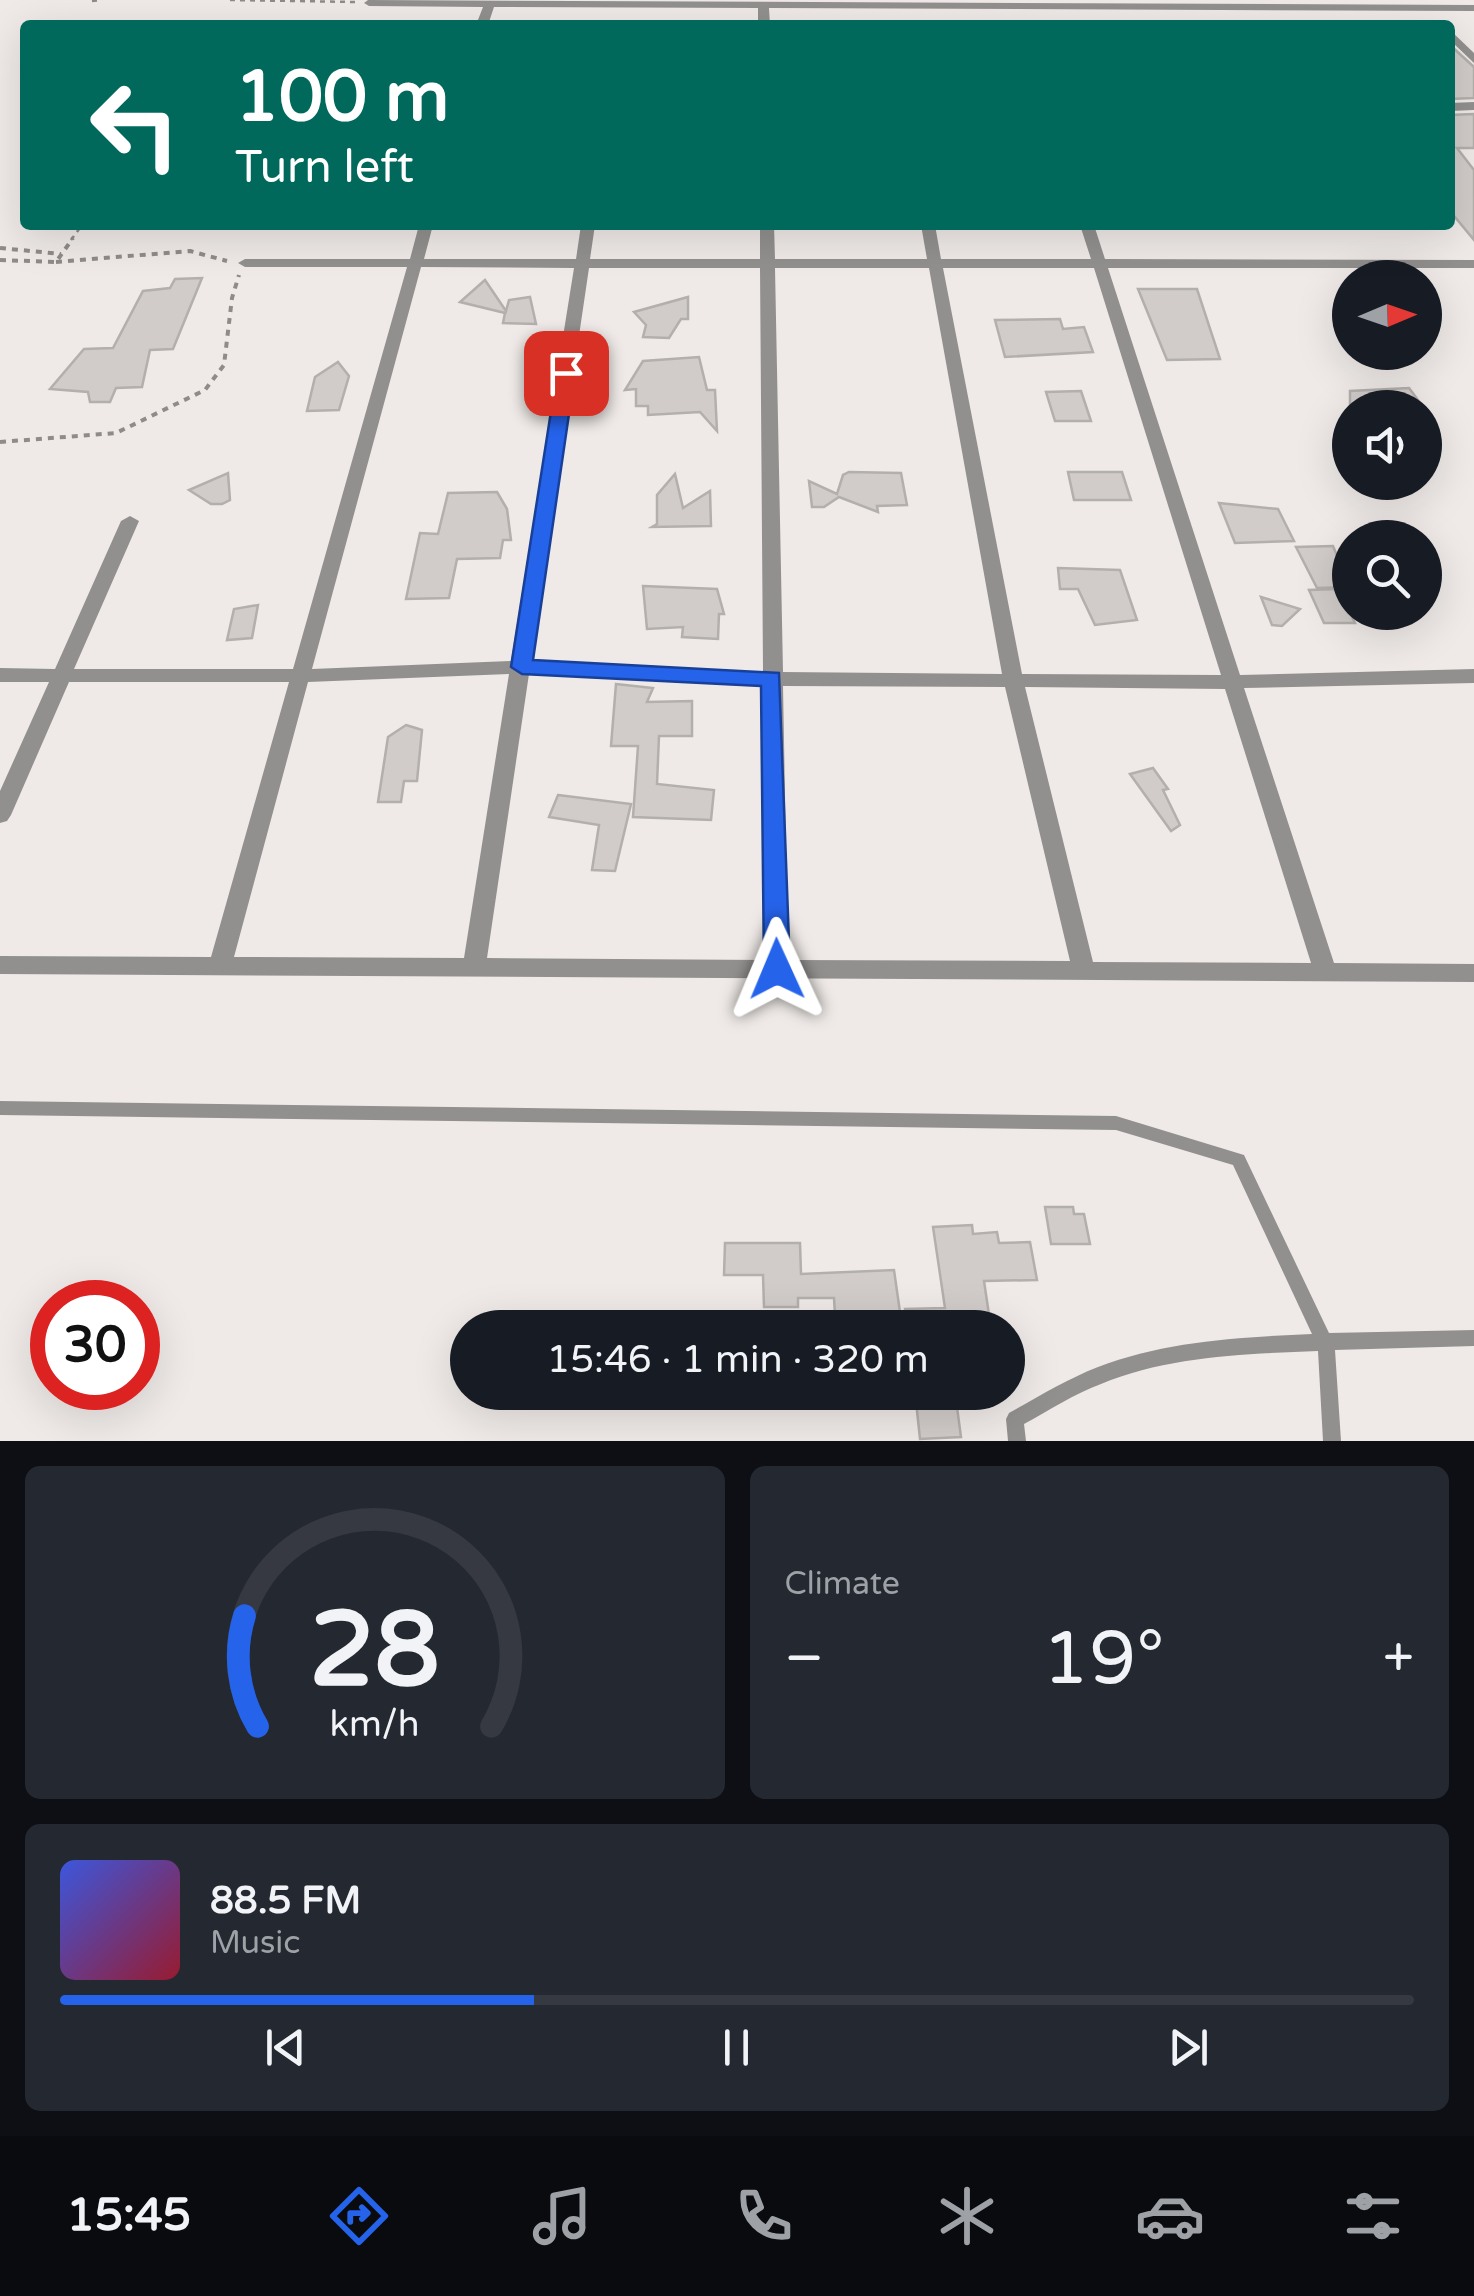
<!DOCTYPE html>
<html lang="en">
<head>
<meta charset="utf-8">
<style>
  body { margin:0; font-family:"Varela Round",sans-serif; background:#242831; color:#f1f3f6; height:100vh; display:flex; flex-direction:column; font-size:38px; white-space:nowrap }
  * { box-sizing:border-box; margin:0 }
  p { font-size:32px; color:#9ea1a6 }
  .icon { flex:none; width:55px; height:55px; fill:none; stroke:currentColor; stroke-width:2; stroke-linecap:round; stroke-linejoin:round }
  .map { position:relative; height:1441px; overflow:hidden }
  .panel { display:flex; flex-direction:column; gap:25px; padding:25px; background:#0d0f14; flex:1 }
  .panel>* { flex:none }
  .banner { position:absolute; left:20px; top:20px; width:1435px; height:210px; border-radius:10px; box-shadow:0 10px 40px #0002; background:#00695c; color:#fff; overflow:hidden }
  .needle { width:65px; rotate:88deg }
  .buttons { position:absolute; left:1332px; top:260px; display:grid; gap:20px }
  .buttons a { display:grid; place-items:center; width:110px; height:110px; border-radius:50%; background:#171b24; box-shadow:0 10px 40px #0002; font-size:50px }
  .speed { position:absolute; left:30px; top:1280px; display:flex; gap:20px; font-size:50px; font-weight:700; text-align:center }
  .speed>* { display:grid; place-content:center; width:130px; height:130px; border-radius:50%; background:#171b24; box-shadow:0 10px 40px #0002; line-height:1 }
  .speed .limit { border:15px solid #d22; background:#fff; color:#111 }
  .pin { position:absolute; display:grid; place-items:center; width:85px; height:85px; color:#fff; margin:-42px; border-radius:20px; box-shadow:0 5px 15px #0006 }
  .me { position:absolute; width:110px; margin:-55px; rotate:359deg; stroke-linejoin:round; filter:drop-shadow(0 0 8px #0008) }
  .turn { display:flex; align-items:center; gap:35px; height:210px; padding:0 50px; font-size:45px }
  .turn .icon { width:130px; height:130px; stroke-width:2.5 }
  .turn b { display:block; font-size:70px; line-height:85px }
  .big { font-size:75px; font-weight:600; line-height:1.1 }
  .panel .tile { flex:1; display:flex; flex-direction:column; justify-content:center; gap:15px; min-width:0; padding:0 35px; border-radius:15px; background:#242831 }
  .panel .dial { align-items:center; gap:0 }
  .dial svg { height:260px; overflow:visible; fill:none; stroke:#363941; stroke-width:7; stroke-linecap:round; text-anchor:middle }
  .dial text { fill:#f1f3f6; stroke:none }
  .song { display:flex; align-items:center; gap:30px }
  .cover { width:120px; height:120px; border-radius:15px; background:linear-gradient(135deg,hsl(230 70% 55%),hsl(350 70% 35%)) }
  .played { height:10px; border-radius:5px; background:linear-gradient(90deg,#2563eb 35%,#363941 35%) }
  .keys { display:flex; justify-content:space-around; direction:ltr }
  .heat { display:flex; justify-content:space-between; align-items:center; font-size:55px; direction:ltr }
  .panel .tiles { flex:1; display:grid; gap:25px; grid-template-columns:1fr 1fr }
  .tile:last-child { grid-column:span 2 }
  .trip { position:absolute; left:450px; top:1310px; width:575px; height:100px; border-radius:50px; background:#171b24; box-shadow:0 10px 40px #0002; font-weight:600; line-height:100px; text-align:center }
  .tab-bar { display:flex; height:160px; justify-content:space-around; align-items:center; background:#090b0e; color:#9ea1a6 }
  .tab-bar .icon { width:70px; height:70px }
  .tab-bar .active { color:#2563eb }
  .tab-bar b { font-size:45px; color:#f1f3f6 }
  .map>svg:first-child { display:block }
  .building { fill:#d1ccc9; stroke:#b3afac; stroke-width:2.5 }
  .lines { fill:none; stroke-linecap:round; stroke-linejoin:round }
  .path-far1 { stroke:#8e8b89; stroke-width:2.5; stroke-dasharray:5 5; stroke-linecap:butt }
  .path { stroke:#8e8b89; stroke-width:4; stroke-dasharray:6 6; stroke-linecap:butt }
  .service { fill:#92908f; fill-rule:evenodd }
  .minor { fill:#92908f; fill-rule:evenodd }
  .route { fill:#2563eb; stroke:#184099; stroke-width:2.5 }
</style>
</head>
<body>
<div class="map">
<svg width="1474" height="1441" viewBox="0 0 1474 1441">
  <rect width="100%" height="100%" fill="#efeae7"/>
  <g class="building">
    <polygon points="1450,45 1474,67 1474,98 1450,99"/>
    <polygon points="1474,114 1474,148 1457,148 1474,170 1474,240 1450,211 1450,115"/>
    <polygon points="202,278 173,349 150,350 142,387 116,388 110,402 90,402 88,392 50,389 84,349 113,348 143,291 170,288 175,279"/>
    <polygon points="485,280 506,311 509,300 530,297 536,324 503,323 505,313 460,302"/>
    <polygon points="1138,289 1197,289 1220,359 1167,360"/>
    <polygon points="688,297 688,319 681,319 669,338 643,337 646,325 634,312"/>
    <polygon points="1060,319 1063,329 1084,327 1093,352 1005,357 995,320"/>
    <polygon points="699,357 707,390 715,390 717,431 700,412 648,415 648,406 636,406 636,389 625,390 643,361"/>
    <polygon points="338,362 349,376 339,410 307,411 315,377"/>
    <polygon points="1409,388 1424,408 1350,408 1350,391"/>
    <polygon points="1081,391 1091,421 1055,421 1046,392"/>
    <polygon points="849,472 901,473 907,505 877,506 878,512 839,497 824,507 812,507 809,481 837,494 843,475"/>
    <polygon points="1068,472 1122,472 1131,500 1074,500"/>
    <polygon points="228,473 230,500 222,504 211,504 189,490"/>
    <polygon points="675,474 683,508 710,491 711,526 652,527 657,524 657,495"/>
    <polygon points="497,492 507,509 511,540 503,540 500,558 457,559 449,598 406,599 420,533 438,534 448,493"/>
    <polygon points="1219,503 1278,509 1294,541 1235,543"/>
    <polygon points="1333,546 1350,587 1317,588 1296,547"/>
    <polygon points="1058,568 1120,570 1137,620 1095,625 1078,589 1060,589"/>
    <polygon points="643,586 717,589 724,614 719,614 718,639 682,637 683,627 647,629"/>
    <polygon points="1338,589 1355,623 1324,623 1309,590"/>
    <polygon points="1261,597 1300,609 1282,626 1272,625"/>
    <polygon points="258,605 252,638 227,640 234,609"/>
    <polygon points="616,684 653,688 647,702 692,701 692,736 659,736 657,784 714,790 711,820 633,817 638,746 611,746"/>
    <polygon points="406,725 422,730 417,781 404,781 401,802 378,802 388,737"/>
    <polygon points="1153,768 1168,789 1163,790 1180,825 1171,831 1130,774"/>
    <polygon points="558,795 631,804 615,871 592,870 599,825 549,817"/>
    <polygon points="1045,1207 1073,1207 1074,1214 1084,1214 1090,1244 1051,1244"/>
    <polygon points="972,1225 973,1234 997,1232 999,1243 1030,1242 1037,1280 984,1281 991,1328 907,1328 905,1309 945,1308 933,1227"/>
    <polygon points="725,1243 800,1243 801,1274 894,1270 900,1312 835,1315 834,1298 798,1298 798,1307 764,1307 763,1275 724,1275"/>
    <polygon points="915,1392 955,1392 961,1437 920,1439"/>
  </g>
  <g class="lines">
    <g class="path-far1">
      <polyline points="230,0 357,2"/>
      <polyline points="92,1 102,0"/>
      <polyline points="71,240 82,225"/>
    </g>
    <g class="path">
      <polyline points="0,248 61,254"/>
      <polyline points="0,260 56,262 73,238"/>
      <polyline points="56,262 190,251 227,261"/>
      <polyline points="0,442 116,433 205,390 224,365 232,298 239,275"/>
    </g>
    <path class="service" d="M0 1101 1116 1116 1244 1155 1329 1333 1474 1330V1346L1335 1350 1341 1441H1323L1318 1351C1246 1354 1168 1356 1101 1384 1074 1394 1050 1410 1024 1424L1026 1441H1008L1006 1419 1009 1413C1038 1397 1067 1379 1098 1367 1165 1341 1241 1337 1312 1334L1233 1165 1116 1130 0 1115Z"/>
    <g class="minor">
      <polygon points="368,0 1474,5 1474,11 769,8 770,25 758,25 758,8 494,7 488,25 476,25 483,7 369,6 364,3"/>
      <polygon points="1450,30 1474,53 1474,63 1450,40"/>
      <polygon points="1474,102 1474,110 1450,111 1450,103"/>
      <path d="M419 225H433L424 259H576L581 225H595L590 259H760V225H774L775 259H927L921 225H935L941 259H1091L1080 225H1094L1105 259 1474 260V268H1108L1240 675 1474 669V683L1244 688 1334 963 1474 964V982L0 974V956L211 957 289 682H69L11 815 7 821 0 823V791L49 682H0V668L55 669 121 521 130 516 139 521 74 669H293L407 267H245L238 263 245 259H410ZM421 267 574 268 511 661 312 669ZM589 268H760L763 672 531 661ZM775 268H929L1002 674 783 672ZM943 268H1094L1221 675 1022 674ZM509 674 464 958 234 957 308 682ZM529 674 763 685 765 960 487 958ZM783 686 1005 687 1070 961 788 960ZM1025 687 1225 689 1311 963 1093 962Z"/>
    </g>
  </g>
  <polygon class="route" points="566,368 575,373 533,660 779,673 790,969 786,976 777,979 764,969 761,686 522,674 511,667 557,373"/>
</svg>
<div class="buttons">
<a><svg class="needle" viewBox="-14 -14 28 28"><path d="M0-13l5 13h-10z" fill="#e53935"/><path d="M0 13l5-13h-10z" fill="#9ea1a6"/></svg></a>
<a><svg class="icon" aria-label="sound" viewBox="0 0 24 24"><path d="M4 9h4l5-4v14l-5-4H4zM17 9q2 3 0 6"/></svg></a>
<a><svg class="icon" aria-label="search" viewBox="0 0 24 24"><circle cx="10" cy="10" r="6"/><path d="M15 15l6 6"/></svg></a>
</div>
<div class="speed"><div class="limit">30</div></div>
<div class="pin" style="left:566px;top:373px;background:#d93025"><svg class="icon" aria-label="arrive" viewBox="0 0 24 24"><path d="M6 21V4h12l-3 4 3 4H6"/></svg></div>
<svg class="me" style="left:777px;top:969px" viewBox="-20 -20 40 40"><path d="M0-17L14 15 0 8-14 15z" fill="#2563eb" stroke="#fff" stroke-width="4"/></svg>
<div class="trip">15:46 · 1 min · 320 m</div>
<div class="banner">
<div class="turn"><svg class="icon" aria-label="left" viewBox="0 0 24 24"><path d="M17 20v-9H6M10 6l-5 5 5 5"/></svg><div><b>100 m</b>Turn left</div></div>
</div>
</div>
<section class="panel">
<div class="tiles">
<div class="tile dial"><svg viewBox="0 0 100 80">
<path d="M14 69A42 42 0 1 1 86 69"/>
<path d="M14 69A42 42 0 0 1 10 35" stroke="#2563eb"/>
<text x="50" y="56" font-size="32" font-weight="700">28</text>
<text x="50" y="72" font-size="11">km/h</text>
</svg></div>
<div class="tile"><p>Climate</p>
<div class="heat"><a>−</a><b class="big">19°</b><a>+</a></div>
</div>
<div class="tile">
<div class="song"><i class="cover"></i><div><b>88.5 FM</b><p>Music</p></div></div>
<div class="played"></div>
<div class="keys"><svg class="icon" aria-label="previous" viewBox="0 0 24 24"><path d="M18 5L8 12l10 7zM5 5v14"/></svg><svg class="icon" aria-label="pause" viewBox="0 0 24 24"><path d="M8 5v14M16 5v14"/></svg><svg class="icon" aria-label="next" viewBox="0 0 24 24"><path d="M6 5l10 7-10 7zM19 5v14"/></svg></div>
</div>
</div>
</section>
<nav class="tab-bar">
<b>15:45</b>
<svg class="icon active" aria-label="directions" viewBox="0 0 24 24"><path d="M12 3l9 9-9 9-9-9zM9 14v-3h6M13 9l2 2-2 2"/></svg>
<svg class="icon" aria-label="music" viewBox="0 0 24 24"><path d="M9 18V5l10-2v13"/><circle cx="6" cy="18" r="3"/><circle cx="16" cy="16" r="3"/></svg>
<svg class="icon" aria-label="phone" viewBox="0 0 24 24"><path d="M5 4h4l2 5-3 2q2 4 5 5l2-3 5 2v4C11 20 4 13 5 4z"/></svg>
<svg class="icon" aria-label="climate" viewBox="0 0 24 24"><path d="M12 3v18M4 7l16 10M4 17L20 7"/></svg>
<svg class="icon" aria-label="car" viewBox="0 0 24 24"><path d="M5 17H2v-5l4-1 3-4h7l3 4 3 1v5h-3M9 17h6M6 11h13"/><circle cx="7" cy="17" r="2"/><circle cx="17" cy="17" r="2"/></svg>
<svg class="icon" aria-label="filters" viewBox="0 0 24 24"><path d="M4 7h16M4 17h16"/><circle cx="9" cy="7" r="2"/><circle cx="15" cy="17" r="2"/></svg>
</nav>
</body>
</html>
